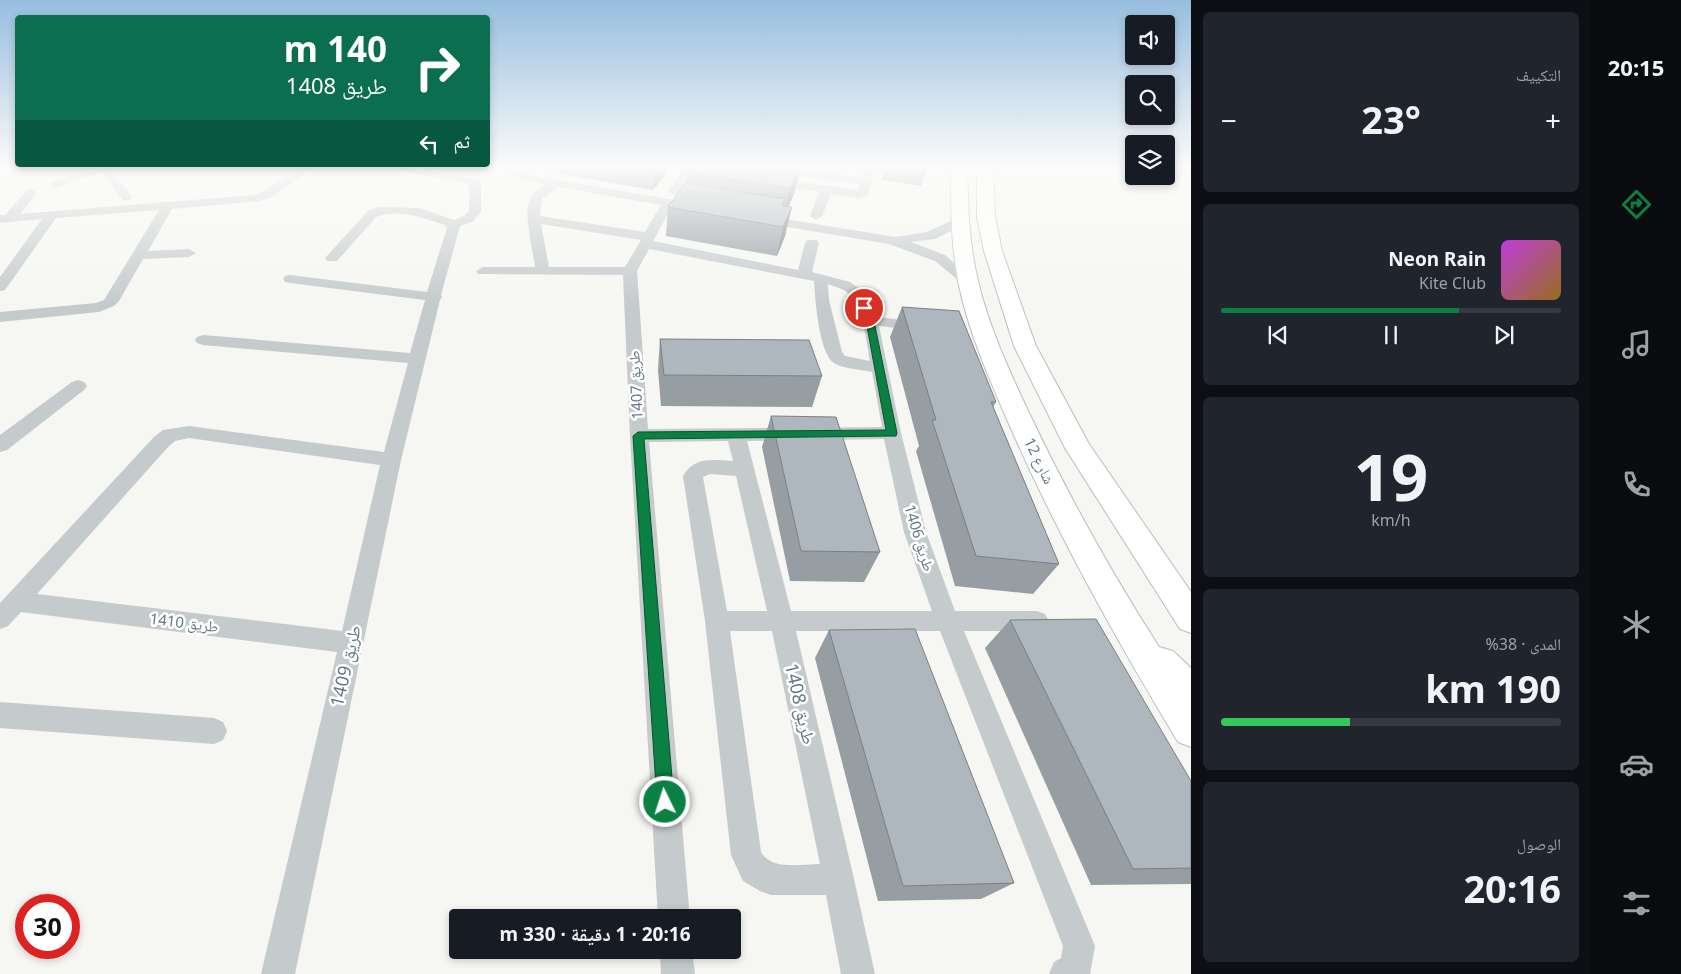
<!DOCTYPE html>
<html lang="ar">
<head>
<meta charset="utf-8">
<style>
  body { margin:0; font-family:"Noto Sans","Noto Naskh Arabic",sans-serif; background:#20242c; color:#f1f3f6; direction:rtl; height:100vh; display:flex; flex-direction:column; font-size:19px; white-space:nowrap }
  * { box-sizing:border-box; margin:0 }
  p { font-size:16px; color:#9ea1a6 }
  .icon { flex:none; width:28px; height:28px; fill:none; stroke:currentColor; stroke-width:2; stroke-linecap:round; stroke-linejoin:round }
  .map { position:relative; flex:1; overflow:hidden; direction:ltr }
  .details { display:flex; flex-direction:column; gap:12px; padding:12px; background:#0d0f14; width:400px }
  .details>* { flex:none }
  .banner { position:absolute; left:15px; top:15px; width:475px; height:152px; border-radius:5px; box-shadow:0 2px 8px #0003; direction:rtl; background:#0b6e4f; color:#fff; overflow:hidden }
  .fabs { position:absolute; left:1125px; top:15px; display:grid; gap:10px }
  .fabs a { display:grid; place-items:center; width:50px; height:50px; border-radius:5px; background:#171b24; box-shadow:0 2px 8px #0003; font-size:25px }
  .speed { position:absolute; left:15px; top:894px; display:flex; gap:10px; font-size:25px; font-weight:700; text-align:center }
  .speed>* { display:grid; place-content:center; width:65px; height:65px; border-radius:50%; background:#171b24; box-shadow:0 2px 8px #0003; line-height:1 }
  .speed .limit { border:8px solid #d22; background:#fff; color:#111 }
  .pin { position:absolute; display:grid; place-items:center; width:42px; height:42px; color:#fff; margin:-21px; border:2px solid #fff; border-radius:50%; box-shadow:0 1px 5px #0007 }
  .me { position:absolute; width:55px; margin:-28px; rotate:356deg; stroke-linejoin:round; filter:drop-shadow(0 0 4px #0008) }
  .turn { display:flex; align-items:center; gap:18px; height:105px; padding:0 20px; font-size:22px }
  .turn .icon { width:65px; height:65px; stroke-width:2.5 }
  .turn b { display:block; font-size:35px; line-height:42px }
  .then { display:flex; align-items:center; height:48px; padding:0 20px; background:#0003; gap:10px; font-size:19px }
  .big { font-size:38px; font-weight:700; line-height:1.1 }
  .details .tile { flex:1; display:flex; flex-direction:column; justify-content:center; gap:8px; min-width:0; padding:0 18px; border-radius:8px; background:#20242c }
  .details .dial { align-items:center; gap:0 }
  .dial b { font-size:65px; line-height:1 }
  .song { display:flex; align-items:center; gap:15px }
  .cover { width:60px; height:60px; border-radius:8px; background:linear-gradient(135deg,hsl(290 70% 55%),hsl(40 70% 35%)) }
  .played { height:5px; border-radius:2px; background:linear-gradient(90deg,#0b8043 70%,#363941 70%) }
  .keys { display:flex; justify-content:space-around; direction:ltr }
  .heat { display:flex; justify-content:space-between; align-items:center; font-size:28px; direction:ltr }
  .charge { height:8px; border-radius:4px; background:linear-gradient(90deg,#34c759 38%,#363941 0) }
  .trip { position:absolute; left:449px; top:909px; width:292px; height:50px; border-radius:5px; background:#171b24; box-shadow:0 2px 8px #0003; font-weight:700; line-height:50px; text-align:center; direction:rtl }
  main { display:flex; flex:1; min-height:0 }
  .tab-bar { display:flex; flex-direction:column; width:90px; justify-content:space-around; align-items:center; background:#090b0e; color:#9ea1a6 }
  .tab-bar .icon { width:35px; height:35px }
  .tab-bar .on { color:#0b8043 }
  .tab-bar b { font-size:22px; color:#f1f3f6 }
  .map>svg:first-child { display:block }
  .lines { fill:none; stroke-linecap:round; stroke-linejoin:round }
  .secondary-casing { stroke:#b7bdc1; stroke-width:2 }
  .lane { fill:#c5cacd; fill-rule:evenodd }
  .street { fill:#c5cacd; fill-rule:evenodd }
  .secondary { fill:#fff; fill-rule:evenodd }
  .wall { fill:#969da3 }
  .shaded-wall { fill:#7a8084 }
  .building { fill:#aeb7bd; stroke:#7a8084 }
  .route { fill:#0b8043; stroke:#07532c }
  .labels { text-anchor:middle; stroke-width:5; stroke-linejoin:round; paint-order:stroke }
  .street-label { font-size:15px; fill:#627887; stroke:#fff }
  .near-street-label { font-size:18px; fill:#627887; stroke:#fff }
</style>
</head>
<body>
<main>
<nav class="tab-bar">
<b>20:15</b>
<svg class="icon on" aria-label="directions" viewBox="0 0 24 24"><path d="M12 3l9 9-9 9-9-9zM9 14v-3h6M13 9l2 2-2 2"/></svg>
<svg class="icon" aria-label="music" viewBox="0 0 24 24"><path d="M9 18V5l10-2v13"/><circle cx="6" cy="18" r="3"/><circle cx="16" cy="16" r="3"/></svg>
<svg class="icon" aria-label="phone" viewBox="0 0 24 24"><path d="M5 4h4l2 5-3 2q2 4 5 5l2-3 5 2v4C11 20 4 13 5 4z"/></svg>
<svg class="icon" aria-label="climate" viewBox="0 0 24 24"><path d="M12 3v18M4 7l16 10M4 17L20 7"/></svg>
<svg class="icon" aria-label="car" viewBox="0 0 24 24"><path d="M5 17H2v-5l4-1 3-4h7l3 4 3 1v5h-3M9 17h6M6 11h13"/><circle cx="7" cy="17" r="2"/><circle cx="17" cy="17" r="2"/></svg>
<svg class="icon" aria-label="filters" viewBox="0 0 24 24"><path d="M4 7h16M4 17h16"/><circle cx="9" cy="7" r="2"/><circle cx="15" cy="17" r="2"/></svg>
</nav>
<section class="details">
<div class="tile"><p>التكييف</p>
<div class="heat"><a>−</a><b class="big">23°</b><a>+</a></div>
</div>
<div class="tile">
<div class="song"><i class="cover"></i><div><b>Neon Rain</b><p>Kite Club</p></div></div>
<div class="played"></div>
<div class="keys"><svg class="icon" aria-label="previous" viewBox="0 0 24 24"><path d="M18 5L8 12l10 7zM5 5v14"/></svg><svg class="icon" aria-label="pause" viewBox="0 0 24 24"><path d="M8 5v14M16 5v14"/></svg><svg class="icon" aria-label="next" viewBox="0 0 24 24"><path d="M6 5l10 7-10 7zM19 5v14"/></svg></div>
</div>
<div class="tile dial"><b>19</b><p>km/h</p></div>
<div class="tile"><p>المدى · 38%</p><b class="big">190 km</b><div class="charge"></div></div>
<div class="tile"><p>الوصول</p><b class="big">20:16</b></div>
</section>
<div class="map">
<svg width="1191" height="974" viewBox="0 0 1191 974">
  <rect width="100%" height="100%" fill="#f6f6f2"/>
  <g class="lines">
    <defs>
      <g id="secondary">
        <path d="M951 168H967C968 206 969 244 978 281 989 328 1010 372 1030 415 1068 495 1111 572 1159 647L1173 651 1191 668V747L1178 742C1116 639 1057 534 1009 424 989 378 968 331 958 281 951 244 951 206 951 168Z"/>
        <polygon points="977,168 993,168 995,217 1002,251 1036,346 1089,444 1191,592 1191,633 1180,629 1065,448 1014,346 984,251 977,217"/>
      </g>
    </defs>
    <use href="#secondary" class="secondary-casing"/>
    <polygon class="lane" points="557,168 563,168 547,182 543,182 543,180"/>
    <g class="street">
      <polygon points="92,168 110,168 133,197 131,200 123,200 101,172 56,188 50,184 52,182"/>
      <polygon points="300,168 313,168 274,196 260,201 172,209 148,251 189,249 196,253 189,257 143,259 119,301 114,306 99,312 0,322 0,312 96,303 104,300 159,210 56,218 5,290 0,291 0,277 42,219 0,223 0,215 5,215 27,190 31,189 37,193 20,214 254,195 266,190"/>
      <path d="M396 168H418L479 180 481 182V212L472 222 460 226 441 295 442 297 440 300 401 460 295 974H261L337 652 21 612 8 626 0 629V603L154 437 163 430 189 426 384 452 408 363 203 345 197 343 195 340 197 337 203 335 410 353 425 300 290 283 285 282 283 279 285 276 290 275 427 292 447 228 445 225C424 218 397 208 376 217L337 261H327L325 258 368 211 378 207 420 208 454 220 464 216 469 211V184L401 171 397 170ZM189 438 380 465 342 631 37 594 168 447 175 441Z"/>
      <path d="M500 168H513L531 175 685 202 687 205 685 208 672 207 653 241 798 270 805 243 807 240H817L819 243 812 272 850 282 864 292 876 317 929 323 931 326 929 329 923 331 879 326 901 433 926 532 955 611H1037L1045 614 1049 621 1045 628 1037 631H964L1095 946 1090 974H1049L1054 962 1061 958 1063 946 940 631H796L854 879 875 974H841L826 895H771L760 891 743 881 731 855 705 621 683 476C695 456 712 460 733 461L728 441 649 442 690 918H658L630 436 623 275 478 274 476 271 483 267H535C533 249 522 212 531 197 535 191 541 188 547 185L524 180 501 170ZM559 187 661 205 645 232 540 216 542 199ZM541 224 641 240 625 267H549ZM649 249 814 281C815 298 819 354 834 363 843 369 861 369 872 372L882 427 648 429 637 271ZM828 284C836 287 847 290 852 297 863 310 867 344 870 361L845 356 842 352 829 300ZM884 439 904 532 932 611H791L747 441ZM710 474 736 476 767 611H727L703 477ZM730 631H772L820 864C800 864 772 871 761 852Z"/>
      <polygon points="676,168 718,170 720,172 714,175 693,173 678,194 674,195 668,191 682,172 677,170"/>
      <polygon points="864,168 875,168 868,195 858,198 831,194 822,216 816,220 810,216 819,192 769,184 763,181 769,178 857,190 860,184 804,176 798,173 804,170 861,177"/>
      <polygon points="761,215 895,237 927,232 955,219 963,219 965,222 963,225 935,239 911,242 945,255 975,281 973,284 963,284 935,261 889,244 757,222 755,219"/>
      <polygon points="78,380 84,382 87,386 84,390 7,450 0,452 0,435 72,382"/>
      <polygon points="0,702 214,718 223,722 227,731 223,740 214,744 0,728"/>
      <polygon points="660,950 692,950 695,974 661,974"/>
    </g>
    <use href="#secondary" class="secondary"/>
  </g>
  <g class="wall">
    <polygon points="561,168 665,168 665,175 653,190 561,174"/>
    <polygon points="688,168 800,168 794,194 788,207 785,236 777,256 666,236 668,207 686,183"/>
    <polygon points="884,168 928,168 921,186 882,180"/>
    <polygon points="902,307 996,402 993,407 1059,564 1033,594 955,586 916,451 919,446 890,337"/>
    <polygon points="660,339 822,376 812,407 661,406 658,370"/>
    <polygon points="771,416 880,552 864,582 790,581 762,447"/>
    <polygon points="1010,620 1191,781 1191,884 1091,885 985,648"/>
    <polygon points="829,630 1014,883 981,899 878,901 815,658"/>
  </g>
  <g class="shaded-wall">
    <polygon points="655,168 665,168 665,175 653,190"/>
    <polygon points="800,168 794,194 784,216 790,188"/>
    <polygon points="792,207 785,236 777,256 783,227"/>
  </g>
  <g class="building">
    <polygon points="695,168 800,168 790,188 692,173 696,168"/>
    <polygon points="685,183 785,199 782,206 792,207 783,227 668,207"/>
    <polygon points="902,307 959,311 996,402 991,402 1059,564 976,556 932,420 936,420"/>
    <polygon points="660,339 809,340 822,376 664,375"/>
    <polygon points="771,416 836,417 880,552 801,551"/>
    <polygon points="1096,619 1191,781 1191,868 1133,869 1010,620"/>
    <polygon points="915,629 1014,883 903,886 829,630"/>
  </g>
  <linearGradient id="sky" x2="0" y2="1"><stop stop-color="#97bedf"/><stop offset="0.55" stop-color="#fbfbf9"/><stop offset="1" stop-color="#fbfbf9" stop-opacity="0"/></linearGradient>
  <rect width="1191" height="304" fill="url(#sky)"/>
  <polygon class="route" points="864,305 869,308 874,321 897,433 896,436 644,439 674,802 671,808 665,810 660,808 657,802 633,436 638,432 886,430 866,321 860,308"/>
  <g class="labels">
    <g class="street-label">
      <text transform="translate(636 385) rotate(-93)" y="5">طريق 1407</text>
      <text transform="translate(1039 461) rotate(64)" y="5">شارع 12</text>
      <text transform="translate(919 538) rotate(73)" y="5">طريق 1406</text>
      <text transform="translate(184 623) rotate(7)" y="5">طريق 1410</text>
    </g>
    <g class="near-street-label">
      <text transform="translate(346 666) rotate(-77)" y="6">طريق 1409</text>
      <text transform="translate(800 704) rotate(77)" y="6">طريق 1408</text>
    </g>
  </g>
</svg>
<div class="fabs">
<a><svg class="icon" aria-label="sound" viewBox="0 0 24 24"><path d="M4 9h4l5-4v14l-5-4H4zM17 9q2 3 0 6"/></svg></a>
<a><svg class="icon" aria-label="search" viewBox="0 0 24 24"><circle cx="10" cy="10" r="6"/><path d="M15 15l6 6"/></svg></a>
<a><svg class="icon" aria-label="layers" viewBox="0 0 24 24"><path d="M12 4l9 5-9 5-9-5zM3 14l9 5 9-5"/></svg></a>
</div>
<div class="speed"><div class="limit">30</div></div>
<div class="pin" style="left:864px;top:308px;background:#d93025"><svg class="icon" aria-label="arrive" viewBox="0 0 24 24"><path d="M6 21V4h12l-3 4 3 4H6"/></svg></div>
<svg class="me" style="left:665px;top:802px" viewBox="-20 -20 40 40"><circle r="17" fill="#0b8043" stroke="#fff" stroke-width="3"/><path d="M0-11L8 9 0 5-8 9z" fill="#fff"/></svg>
<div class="trip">20:16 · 1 دقيقة · 330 m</div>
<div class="banner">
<div class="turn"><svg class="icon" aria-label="right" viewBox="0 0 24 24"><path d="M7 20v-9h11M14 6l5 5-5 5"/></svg><div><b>140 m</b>طريق 1408</div></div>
<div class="then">ثم<svg class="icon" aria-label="left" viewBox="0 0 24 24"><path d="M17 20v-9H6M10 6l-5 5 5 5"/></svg></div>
</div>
</div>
</main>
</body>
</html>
